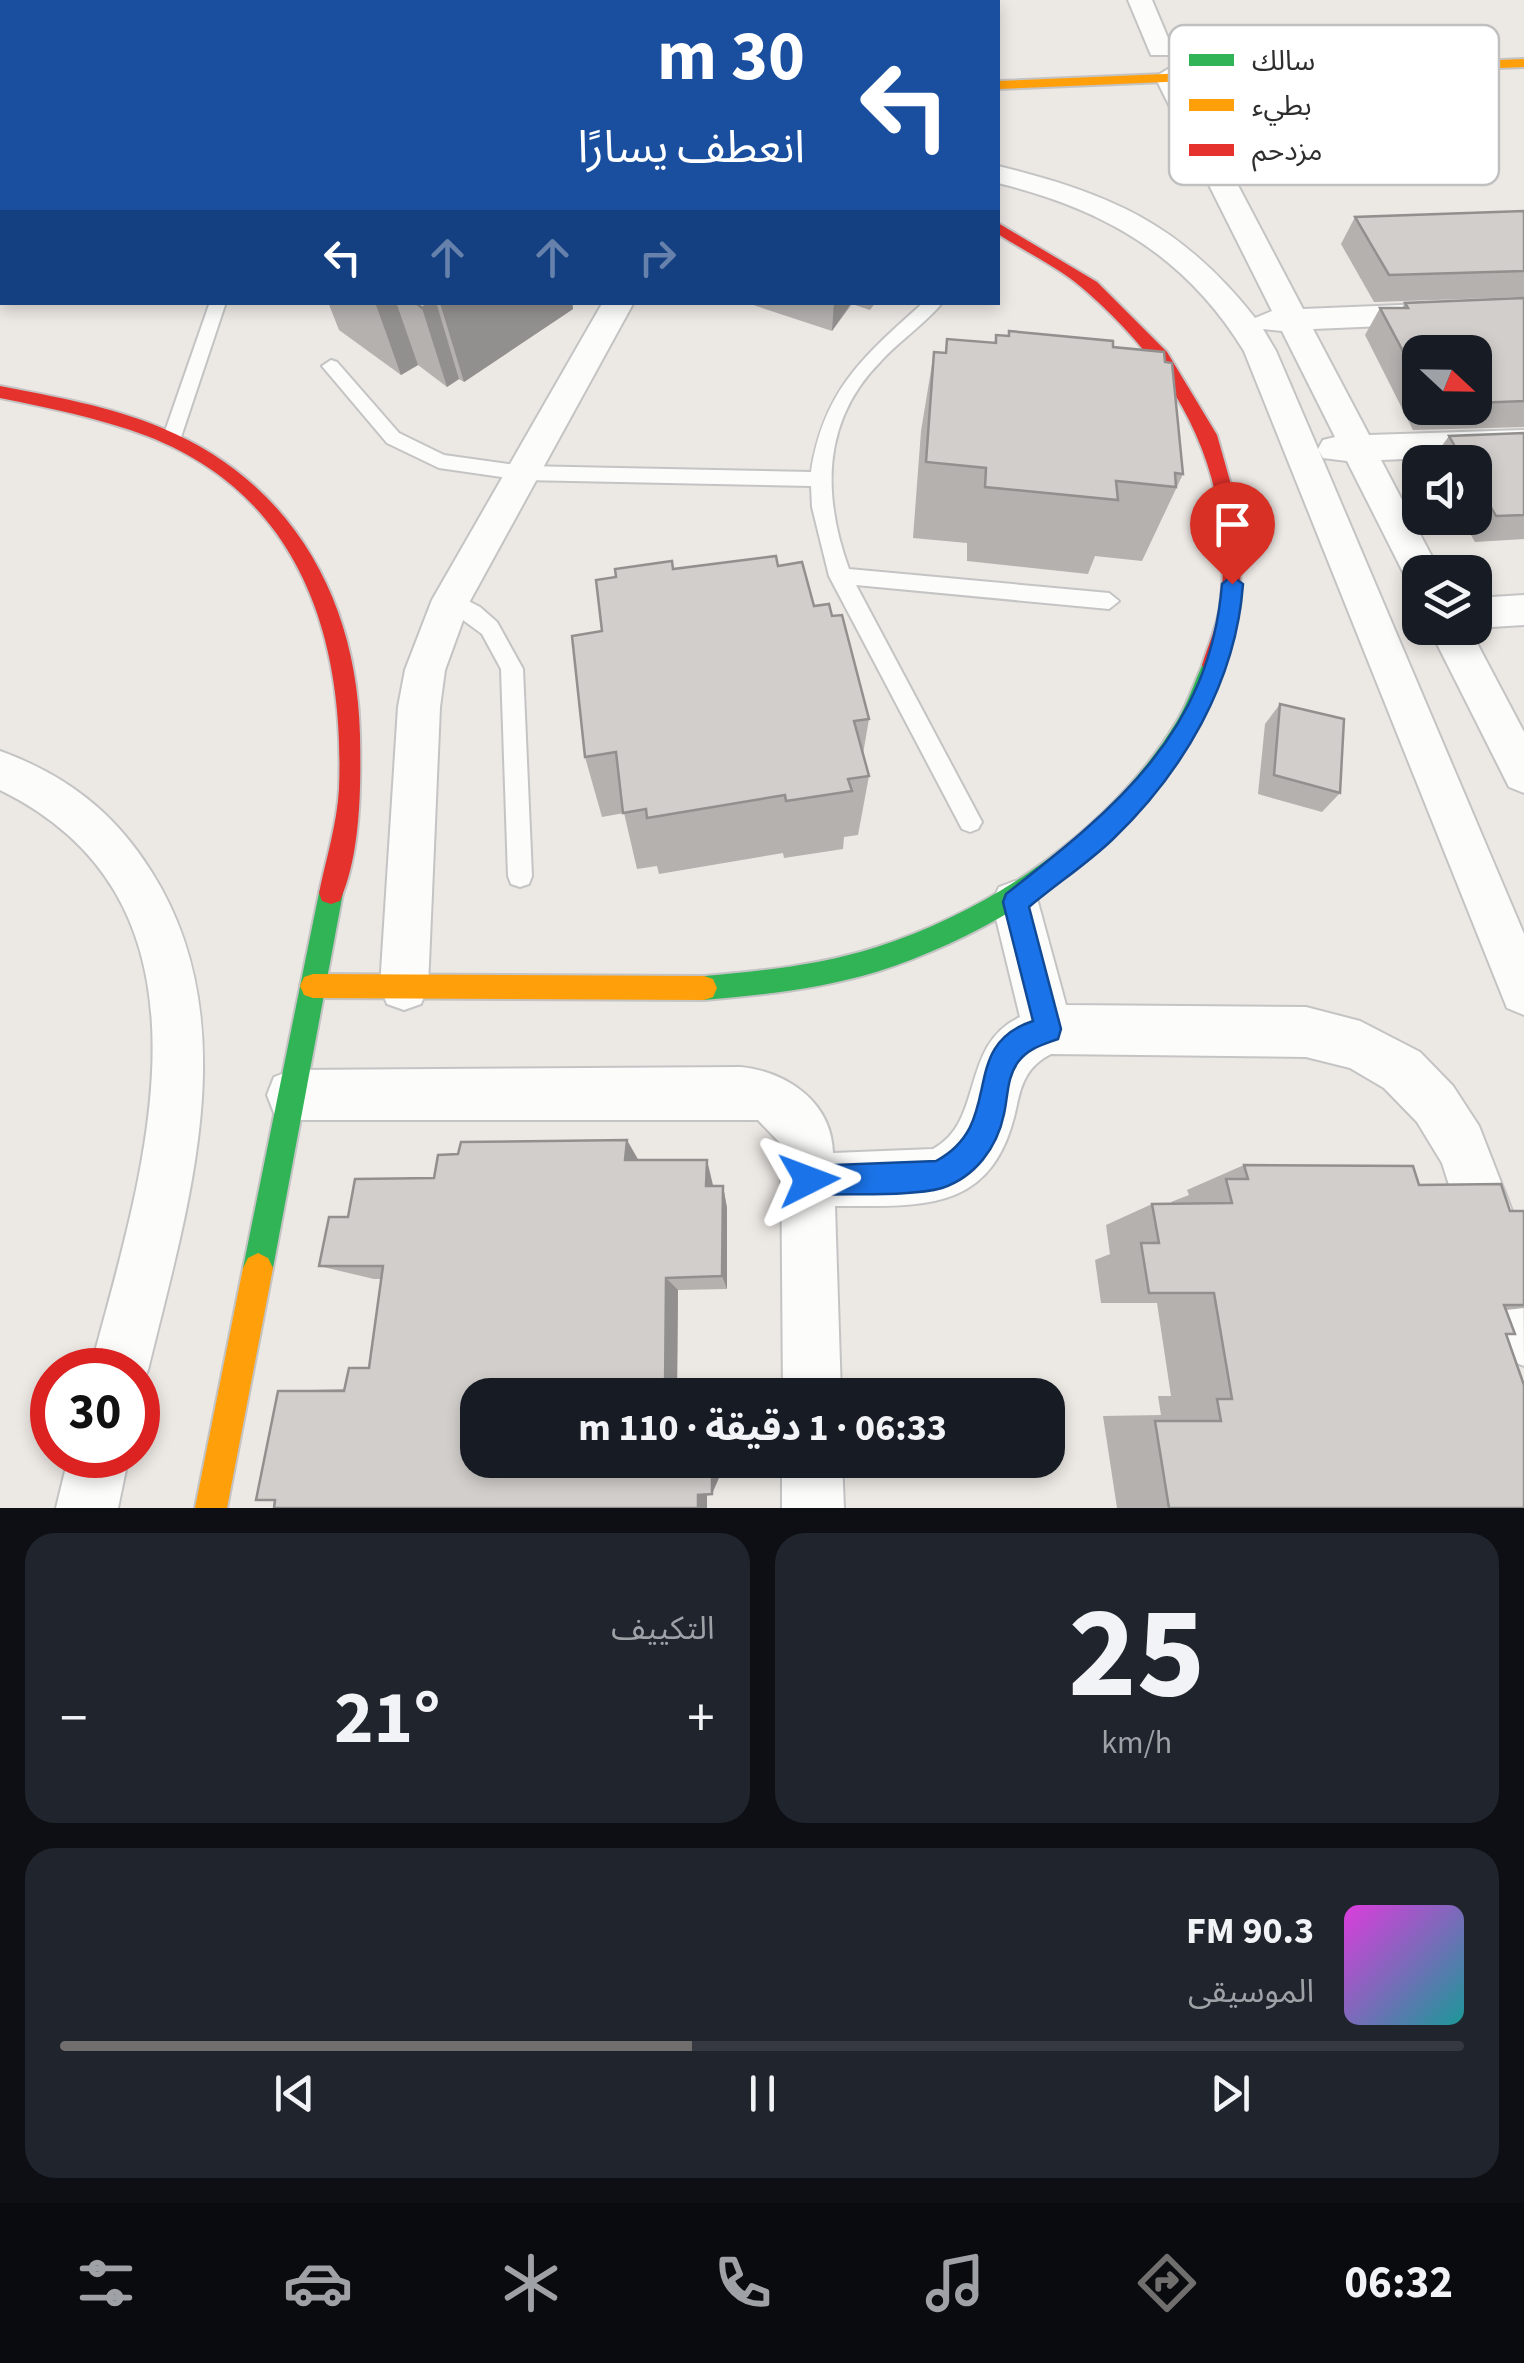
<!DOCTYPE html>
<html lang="ar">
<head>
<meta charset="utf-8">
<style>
  body { margin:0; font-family:"Source Sans 3","Noto Sans Arabic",sans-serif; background:#20242c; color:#f1f3f6; direction:rtl; height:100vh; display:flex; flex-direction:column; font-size:38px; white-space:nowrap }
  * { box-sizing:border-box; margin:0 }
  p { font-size:32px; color:#9ea1a6 }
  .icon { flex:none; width:55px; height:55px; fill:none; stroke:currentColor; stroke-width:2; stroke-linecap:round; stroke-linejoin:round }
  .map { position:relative; height:1508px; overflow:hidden; direction:ltr }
  .panel { display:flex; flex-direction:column; gap:25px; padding:25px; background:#0d0f14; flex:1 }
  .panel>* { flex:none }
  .hud { position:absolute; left:0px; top:0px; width:1000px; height:305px; box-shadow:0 5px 15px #0003; direction:rtl; background:#1a4fa0; color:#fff; overflow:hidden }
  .needle { width:65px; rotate:112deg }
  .tools { position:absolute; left:1402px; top:335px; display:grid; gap:20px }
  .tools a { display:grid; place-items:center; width:90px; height:90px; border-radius:20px; background:#171b24; box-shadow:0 5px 15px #0003; font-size:50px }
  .speed { position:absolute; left:30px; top:1348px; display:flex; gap:20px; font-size:50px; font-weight:700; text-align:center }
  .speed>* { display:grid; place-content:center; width:130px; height:130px; border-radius:50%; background:#171b24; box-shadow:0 5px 15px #0003; line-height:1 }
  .speed .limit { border:15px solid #d22; background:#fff; color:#111 }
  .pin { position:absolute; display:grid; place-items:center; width:85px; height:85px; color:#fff; margin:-102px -42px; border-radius:50% 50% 50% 0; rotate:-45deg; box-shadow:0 0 10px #0007 }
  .pin .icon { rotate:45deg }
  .me { position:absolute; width:110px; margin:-55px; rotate:87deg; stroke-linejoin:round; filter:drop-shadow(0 0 8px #0008) }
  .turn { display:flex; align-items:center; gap:35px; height:210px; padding:0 30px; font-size:45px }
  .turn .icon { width:130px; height:130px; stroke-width:2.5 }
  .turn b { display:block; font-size:70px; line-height:85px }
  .lanes { display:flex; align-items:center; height:95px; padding:0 30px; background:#0003; justify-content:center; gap:50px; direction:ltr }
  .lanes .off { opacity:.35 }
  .big { font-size:75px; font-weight:700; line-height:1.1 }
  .panel .tile { flex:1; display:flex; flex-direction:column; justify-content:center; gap:15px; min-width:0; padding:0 35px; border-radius:30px; background:#20242c }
  .panel .dial { align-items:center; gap:0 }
  .dial b { font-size:130px; line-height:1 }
  .song { display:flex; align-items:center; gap:30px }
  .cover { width:120px; height:120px; border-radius:15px; background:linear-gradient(135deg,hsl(300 70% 55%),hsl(180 70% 35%)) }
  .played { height:10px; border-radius:5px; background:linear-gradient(90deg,#706f6e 45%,#363941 45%) }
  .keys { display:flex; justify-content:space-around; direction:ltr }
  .heat { display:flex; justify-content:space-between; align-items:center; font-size:55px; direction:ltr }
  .panel .tiles { flex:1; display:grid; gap:25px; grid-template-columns:1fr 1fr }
  .tile:last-child { grid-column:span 2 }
  .trip { position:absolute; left:460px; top:1378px; width:605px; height:100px; border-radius:30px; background:#171b24; box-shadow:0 5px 15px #0003; font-weight:700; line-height:100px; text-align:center; direction:rtl }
  .dock { display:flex; height:160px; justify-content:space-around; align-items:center; background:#090b0e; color:#9ea1a6 }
  .dock .icon { width:70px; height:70px }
  .dock .selected { color:#706f6e }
  .dock b { font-size:45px; color:#f1f3f6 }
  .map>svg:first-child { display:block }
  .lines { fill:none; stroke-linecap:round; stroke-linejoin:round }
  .lane-casing { stroke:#c5c4c5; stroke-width:4 }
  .street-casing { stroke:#c5c4c5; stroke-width:4 }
  .fast-casing { stroke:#c5c4c5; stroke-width:4 }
  .slow-casing { stroke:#c5c4c5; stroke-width:4 }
  .jam-casing { stroke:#c5c4c5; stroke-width:4 }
  .lane { fill:#fcfcfb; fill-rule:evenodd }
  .street { fill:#fcfcfb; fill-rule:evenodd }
  .fast { fill:#30b455; fill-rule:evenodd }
  .slow { fill:#ff9f0a; fill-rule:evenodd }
  .jam { fill:#e5322d; fill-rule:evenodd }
  .wall { fill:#b4b1af; fill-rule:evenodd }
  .shaded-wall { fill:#92908e }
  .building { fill:#d1cecb; stroke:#92908e; stroke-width:2.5 }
  .route { fill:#1a73e8; stroke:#114b97; stroke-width:2.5 }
  .key { fill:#fff; stroke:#c0c0c0; stroke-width:2.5 }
  .key-label { font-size:28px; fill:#2e2e2e }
</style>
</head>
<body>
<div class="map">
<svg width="1524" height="1508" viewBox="0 0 1524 1508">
  <rect width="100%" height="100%" fill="#ece8e4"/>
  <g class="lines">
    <defs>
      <g id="lane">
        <rect x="447" y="0" width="12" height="2"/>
        <polygon points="210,302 226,302 181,437 172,443 166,442 163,437"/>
        <path d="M924 302H943C925 324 900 340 881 361 822 420 822 495 849 569L1109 593 1119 601 1109 609 856 585 982 822 978 829 970 832 962 829 829 576 812 507 811 486 523 480 439 468 387 443 322 366 331 360 337 362 399 433 444 455 523 466 811 472C824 389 864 356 924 302Z"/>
        <polygon points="451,592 480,607 497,622 523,669 532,876 529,884 520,887 511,884 508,876 501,669 482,634 444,606 441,600"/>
      </g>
      <g id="street">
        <polygon points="1128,0 1152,0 1173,50 1169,55 1151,55"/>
        <path d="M1168 69 1181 77 1303 309 1524 300V320L1313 329 1369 435 1524 430V454L1381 460 1440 572H1420V586L1408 582 1347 461 1323 458 1319 451 1524 934V1015L1507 1008 1244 351C1185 255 1104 209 998 183V166C1111 194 1181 224 1255 318L1272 311 1155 77ZM1263 329 1282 331 1335 437 1323 440 1318 449 1276 351Z"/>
        <polygon points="603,302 634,302 470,601 445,670 440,707 428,987 421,1004 404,1010 387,1004 380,987 398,707 405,670 432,600"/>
        <polygon points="1524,595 1524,625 1475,628 1472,628 1475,598"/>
        <polygon points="1429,628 1469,628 1524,732 1524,793 1509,787"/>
        <path d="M0 751C66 775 114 812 151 871 248 1023 187 1208 148 1370L138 1391V1370H90C142 1175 235 905 0 790Z"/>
        <path d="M1015 881 1031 887 1038 902 1066 1005 1306 1007 1360 1021 1420 1052 1453 1086 1479 1126 1523 1239 1524 1366 1504 1358 1442 1163 1417 1122 1384 1088 1350 1068 1306 1057 1051 1054C1027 1066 1021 1084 1016 1109 993 1213 924 1206 835 1206L841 1395H783L781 1144 758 1120H292L274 1113 267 1095 274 1077 292 1070 741 1067C788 1072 832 1103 833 1153L933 1149C985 1121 959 1046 1020 1017L992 902 999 887Z"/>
        <polygon points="69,1455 129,1455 118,1508 56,1508"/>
        <polygon points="782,1460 842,1460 844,1508 782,1508"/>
      </g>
      <g id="fast">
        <rect x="0" y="77" width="2" height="8"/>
        <path d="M1213 656 1224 665C1170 817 1026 924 876 972 820 989 762 995 704 1000L695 997 691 988 695 979 704 976C762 971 821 965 877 947 995 909 1112 828 1177 721 1189 701 1195 680 1205 659Z"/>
        <polygon points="331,882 340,885 343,893 273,1268 268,1278 258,1283 248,1278 243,1268 319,893 322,885"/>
      </g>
      <g id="slow">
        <polygon points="1524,59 1524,67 998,89 998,81"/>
        <polygon points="313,974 704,976 713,979 717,988 713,997 704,1000 313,998 304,995 300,986 304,977"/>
        <polygon points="258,1253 268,1258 273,1268 227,1508 195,1508 243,1268 248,1258"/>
      </g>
      <g id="jam">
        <path d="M998 223 1097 282 1167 352 1217 435 1241 520 1240 608 1221 671H1205L1202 665C1208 646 1217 626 1220 607 1237 480 1181 374 1087 292 1062 269 1027 253 998 234Z"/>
        <path d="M0 386C55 397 110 406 162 428 292 482 357 599 360 735 361 787 361 853 340 901L331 904 322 901 319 893C326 859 337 824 339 789 345 637 300 495 147 436 99 418 50 408 0 398Z"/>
      </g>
    </defs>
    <use href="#lane" class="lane-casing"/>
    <use href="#street" class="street-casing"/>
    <use href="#fast" class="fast-casing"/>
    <use href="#slow" class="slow-casing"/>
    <use href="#jam" class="jam-casing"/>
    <use href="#lane" class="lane"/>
    <use href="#street" class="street"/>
    <use href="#fast" class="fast"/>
    <use href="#slow" class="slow"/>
    <use href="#jam" class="jam"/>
  </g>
  <g class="wall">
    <rect x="665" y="0" width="313" height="2"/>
    <polygon points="0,114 2,114 2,299 0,300"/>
    <polygon points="1524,211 1524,297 1374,302 1341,244 1355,217"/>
    <path d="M1524 298V427L1413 430 1365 335 1380 308H1402L1405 303ZM1420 352H1475V408H1420Z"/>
    <polygon points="9,302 66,302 11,305"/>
    <polygon points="328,302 572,302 573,309 464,382 459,379 447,387 418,365 401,375 339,330"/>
    <polygon points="744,302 876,302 870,310 852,304 832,331"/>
    <polygon points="1009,331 1113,347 1183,474 1142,561 1095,556 1088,574 967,561 967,543 913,538 921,431 934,352 945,353 947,339 994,343 996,335 1008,336"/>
    <polygon points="1524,433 1524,539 1475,542 1461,518 1475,518 1475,462 1430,462 1449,436"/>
    <polygon points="778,566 814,606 832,616 869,719 863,754 869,776 858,835 844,837 843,849 784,858 783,853 659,874 657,866 637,869 624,813 602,817 585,757 602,631 673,569"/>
    <polygon points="1280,704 1340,793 1322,812 1258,794 1265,724"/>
    <polygon points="638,1160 713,1186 723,1186 727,1208 727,1289 678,1290 677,1391 719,1390 719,1478 275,1500 278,1391 344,1389 369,1368 381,1279 374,1279 319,1266 348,1217 434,1178"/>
    <polygon points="1244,1165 1419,1185 1510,1211 1524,1211 1524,1308 1506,1310 1506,1334 1524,1508 1117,1508 1103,1416 1161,1415 1158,1396 1171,1396 1157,1303 1101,1303 1095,1260 1110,1254 1106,1225 1152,1204 1172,1204 1171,1202 1189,1195 1187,1190"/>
  </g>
  <g class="shaded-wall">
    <polygon points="307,0 321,0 321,2 306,2"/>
    <polygon points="375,302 396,302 418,365 401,375"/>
    <polygon points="431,302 436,302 459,379 447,387 422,308"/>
    <polygon points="572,302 573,309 464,382 440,303"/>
    <polygon points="834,302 852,302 832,331"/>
    <polygon points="627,1140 643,1168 625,1160"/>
    <polygon points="707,1160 713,1185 706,1186"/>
    <polygon points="723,1186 727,1208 727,1289 722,1276"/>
    <polygon points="666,1278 678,1290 677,1391 665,1393"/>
    <polygon points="712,1460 719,1460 719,1478 712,1494"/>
    <polygon points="707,1479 707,1508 698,1508 698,1495"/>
  </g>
  <g class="building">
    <polygon points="222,0 307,0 306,2 221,2"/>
    <rect x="0" y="114" width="2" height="109"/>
    <polygon points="1524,211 1524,271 1389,275 1355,217"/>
    <polygon points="1524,298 1524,401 1475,403 1475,352 1420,352 1420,383 1380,308 1408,308 1405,303"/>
    <polygon points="415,302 431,302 422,308"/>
    <polygon points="1009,331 1113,341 1113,347 1164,352 1165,362 1172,363 1183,474 1175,473 1176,487 1116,481 1118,500 985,487 986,468 926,462 934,352 946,353 947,339 996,343 996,335 1009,336"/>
    <polygon points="1524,433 1524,515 1496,516 1475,480 1475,462 1464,462 1449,436"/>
    <polygon points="776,556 778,566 802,562 814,606 829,604 832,616 842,615 869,719 854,721 869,776 848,779 852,791 786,801 785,795 647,818 646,809 623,813 616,752 585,757 572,636 602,631 596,580 616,577 615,569 672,561 673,569"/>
    <polygon points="1280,704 1344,719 1340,793 1274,775"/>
    <polygon points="627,1140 625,1160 707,1160 706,1186 723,1186 722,1276 666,1278 665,1393 713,1392 713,1395 478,1395 478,1460 712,1460 712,1494 698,1495 698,1508 274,1508 275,1500 256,1500 278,1391 344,1391 349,1368 369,1368 383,1266 319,1266 329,1217 348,1217 355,1179 434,1178 438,1155 458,1154 461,1142"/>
    <polygon points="1244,1165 1413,1166 1419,1185 1501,1184 1510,1211 1524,1211 1524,1305 1504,1305 1515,1334 1506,1334 1524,1385 1524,1508 1169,1508 1155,1421 1221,1421 1217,1399 1232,1399 1214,1293 1149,1293 1141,1243 1159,1243 1152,1204 1232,1203 1226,1179 1248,1179"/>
  </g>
  <path class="route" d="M1232 576 1243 584C1236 682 1183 772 1113 839 1087 864 1056 884 1029 907L1061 1029 1058 1039C1042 1045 1029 1048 1018 1062 1007 1077 1008 1096 1004 1114 997 1148 975 1177 942 1188 911 1197 844 1193 809 1195L799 1191 795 1180 799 1170 809 1166 936 1161C1007 1123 956 1046 1033 1021L1003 902 1006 894C1115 809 1210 732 1222 584Z"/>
  <rect x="1169" y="25" width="330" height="160" rx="15" class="key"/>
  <rect x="1189" y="54" width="45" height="12" fill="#30b455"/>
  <rect x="1189" y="99" width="45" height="12" fill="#ff9f0a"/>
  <rect x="1189" y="144" width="45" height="12" fill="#e5322d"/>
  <g class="key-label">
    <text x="1252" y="70">سالك</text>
    <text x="1252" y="115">بطيء</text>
    <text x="1252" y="160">مزدحم</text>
  </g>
</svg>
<div class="tools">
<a><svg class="needle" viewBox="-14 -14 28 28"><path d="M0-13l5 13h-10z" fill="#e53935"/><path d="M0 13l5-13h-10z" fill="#9ea1a6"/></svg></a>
<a><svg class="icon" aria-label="sound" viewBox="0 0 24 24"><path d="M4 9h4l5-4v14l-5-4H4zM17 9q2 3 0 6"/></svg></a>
<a><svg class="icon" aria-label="layers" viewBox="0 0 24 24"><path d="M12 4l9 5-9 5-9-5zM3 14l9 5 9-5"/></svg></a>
</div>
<div class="speed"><div class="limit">30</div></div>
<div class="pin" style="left:1232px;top:584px;background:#d93025"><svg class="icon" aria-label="arrive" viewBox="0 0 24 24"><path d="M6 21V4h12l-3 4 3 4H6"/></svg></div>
<svg class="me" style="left:809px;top:1180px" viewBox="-20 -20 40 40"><path d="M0-17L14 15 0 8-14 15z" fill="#1a73e8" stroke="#fff" stroke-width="4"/></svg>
<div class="trip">06:33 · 1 دقيقة · 110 m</div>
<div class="hud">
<div class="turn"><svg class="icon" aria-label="left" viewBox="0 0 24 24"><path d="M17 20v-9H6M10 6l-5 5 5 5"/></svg><div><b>30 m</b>انعطف يسارًا</div></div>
<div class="lanes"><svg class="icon" aria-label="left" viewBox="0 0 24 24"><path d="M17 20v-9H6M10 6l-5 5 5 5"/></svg><svg class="icon off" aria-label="ahead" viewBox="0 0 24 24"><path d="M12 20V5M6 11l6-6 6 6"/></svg><svg class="icon off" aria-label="ahead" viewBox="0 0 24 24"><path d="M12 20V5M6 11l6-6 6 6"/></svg><svg class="icon off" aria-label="right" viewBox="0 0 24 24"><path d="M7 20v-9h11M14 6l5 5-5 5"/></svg></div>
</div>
</div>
<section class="panel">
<div class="tiles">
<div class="tile dial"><b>25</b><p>km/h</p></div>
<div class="tile"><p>التكييف</p>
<div class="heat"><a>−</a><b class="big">21°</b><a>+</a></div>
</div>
<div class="tile">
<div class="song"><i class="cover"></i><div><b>90.3 FM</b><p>الموسيقى</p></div></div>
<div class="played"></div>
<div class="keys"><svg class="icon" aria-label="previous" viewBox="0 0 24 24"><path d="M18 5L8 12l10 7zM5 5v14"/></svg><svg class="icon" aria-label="pause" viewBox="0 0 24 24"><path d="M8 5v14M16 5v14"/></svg><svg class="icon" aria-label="next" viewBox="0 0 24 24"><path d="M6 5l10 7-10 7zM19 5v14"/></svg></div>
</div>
</div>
</section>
<nav class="dock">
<b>06:32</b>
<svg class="icon selected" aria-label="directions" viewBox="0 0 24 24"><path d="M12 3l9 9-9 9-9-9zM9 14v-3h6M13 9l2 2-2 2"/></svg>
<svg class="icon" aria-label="music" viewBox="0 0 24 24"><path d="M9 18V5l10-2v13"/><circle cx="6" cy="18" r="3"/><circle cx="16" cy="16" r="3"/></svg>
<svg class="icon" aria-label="phone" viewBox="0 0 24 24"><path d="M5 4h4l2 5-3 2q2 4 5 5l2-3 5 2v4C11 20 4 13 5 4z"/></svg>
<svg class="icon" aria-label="climate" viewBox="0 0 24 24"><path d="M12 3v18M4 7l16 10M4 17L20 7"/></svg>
<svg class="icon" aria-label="car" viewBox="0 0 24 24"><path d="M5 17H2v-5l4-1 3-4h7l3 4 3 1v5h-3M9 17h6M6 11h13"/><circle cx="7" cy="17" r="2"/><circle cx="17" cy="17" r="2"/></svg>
<svg class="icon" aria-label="filters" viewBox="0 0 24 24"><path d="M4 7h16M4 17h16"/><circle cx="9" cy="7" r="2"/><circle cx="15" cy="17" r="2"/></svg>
</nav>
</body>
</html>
